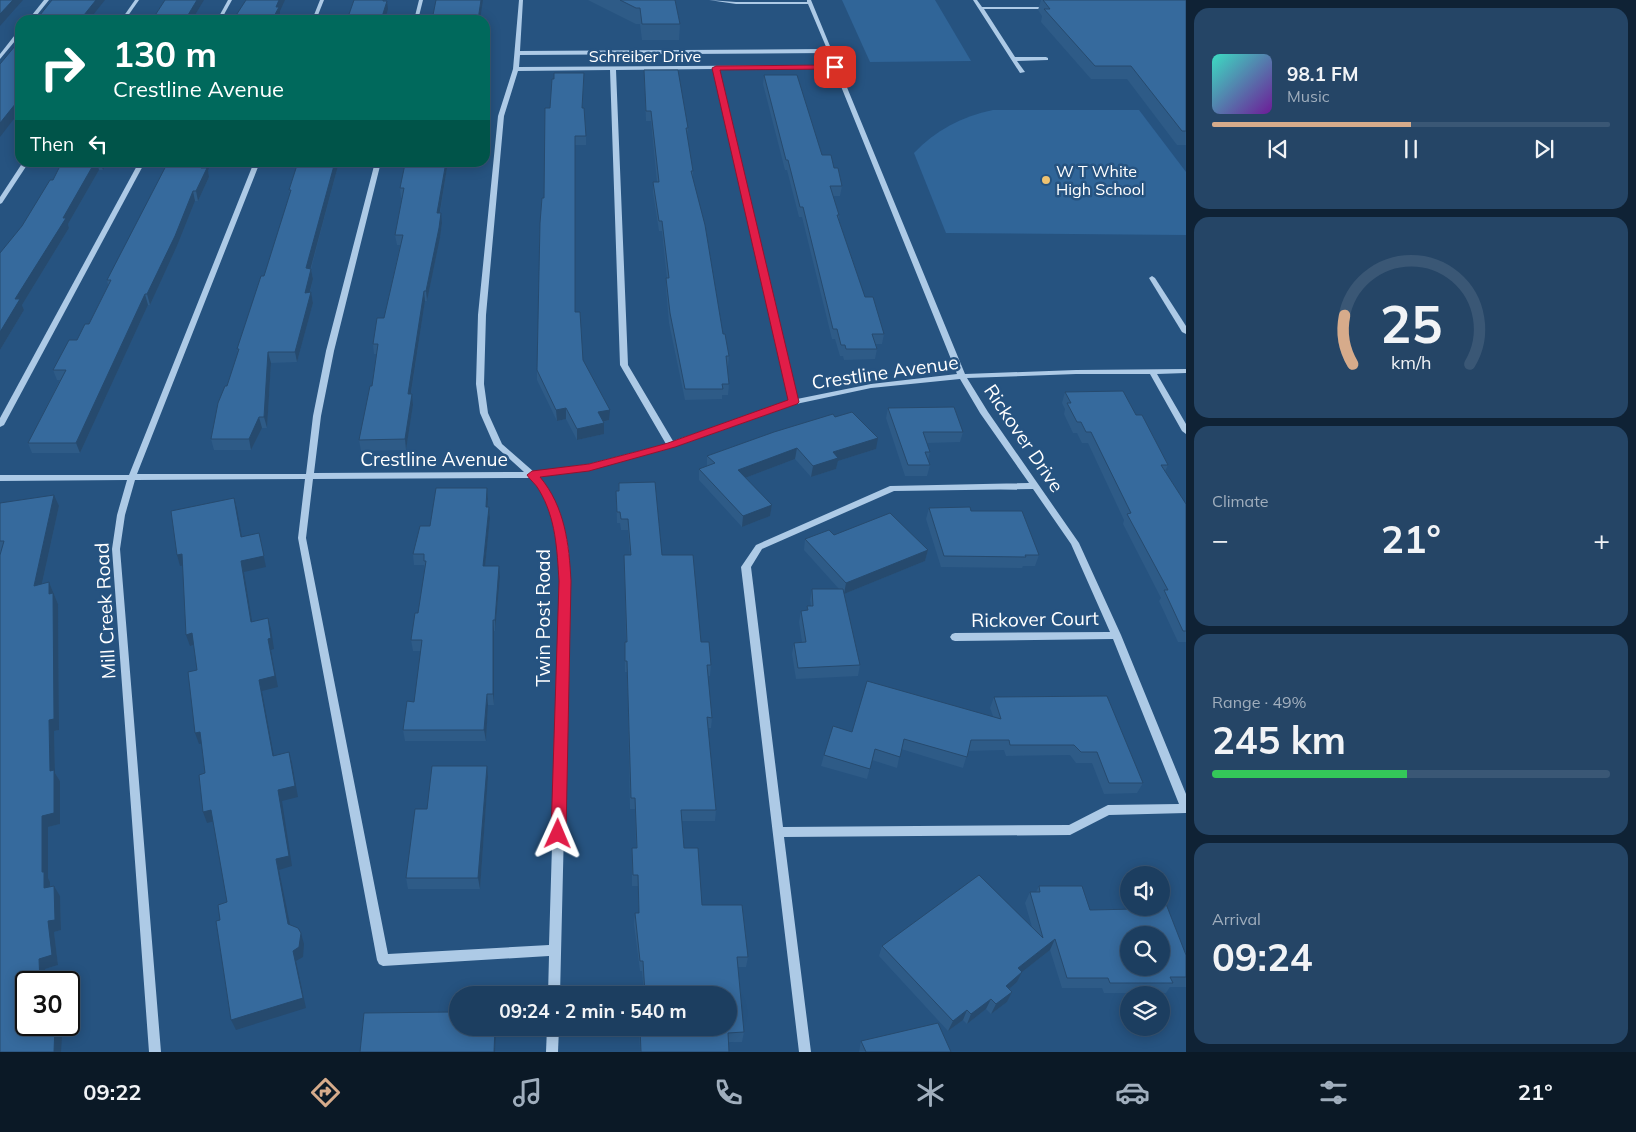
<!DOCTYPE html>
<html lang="en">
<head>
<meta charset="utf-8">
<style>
  body { margin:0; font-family:Mulish,sans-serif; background:#254566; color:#f1f3f6; height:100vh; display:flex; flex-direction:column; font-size:19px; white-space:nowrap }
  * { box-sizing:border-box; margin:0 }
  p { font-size:16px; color:#a0aebd }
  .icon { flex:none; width:28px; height:28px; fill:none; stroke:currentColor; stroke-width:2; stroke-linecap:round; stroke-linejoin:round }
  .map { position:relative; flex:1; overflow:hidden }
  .details { display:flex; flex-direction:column; gap:8px; padding:8px; background:#0f2235; width:450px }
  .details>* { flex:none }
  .top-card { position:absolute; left:15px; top:15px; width:475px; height:152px; border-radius:15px; box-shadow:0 2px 12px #0003,0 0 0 1px #3a5775; background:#00695c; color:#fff; overflow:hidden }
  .fabs { position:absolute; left:1120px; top:866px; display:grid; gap:10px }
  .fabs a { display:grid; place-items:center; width:50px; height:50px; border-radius:50%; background:#1c3e60; box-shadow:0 2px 12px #0003,0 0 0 1px #3a5775; font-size:25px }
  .speed { position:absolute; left:15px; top:971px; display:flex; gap:10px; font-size:25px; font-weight:700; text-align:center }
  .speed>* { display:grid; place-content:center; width:65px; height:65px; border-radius:50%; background:#1c3e60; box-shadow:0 2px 12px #0003,0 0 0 1px #3a5775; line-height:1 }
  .speed .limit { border:2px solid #111; border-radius:8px; background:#fff; color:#111 }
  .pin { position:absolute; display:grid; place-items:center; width:42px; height:42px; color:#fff; margin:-21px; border-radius:10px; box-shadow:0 2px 8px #0006 }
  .me { position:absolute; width:55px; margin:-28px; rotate:1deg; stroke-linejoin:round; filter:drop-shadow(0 0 4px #0008) }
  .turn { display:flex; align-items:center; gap:18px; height:105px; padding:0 15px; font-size:22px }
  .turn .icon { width:65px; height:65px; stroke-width:2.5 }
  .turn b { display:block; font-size:35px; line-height:42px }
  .then { display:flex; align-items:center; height:48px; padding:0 15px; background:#0003; gap:10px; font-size:19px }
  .big { font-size:38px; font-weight:700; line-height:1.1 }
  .details .widget { flex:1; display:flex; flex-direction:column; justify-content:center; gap:8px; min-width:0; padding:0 18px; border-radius:15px; background:#254566 }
  .details .dial { align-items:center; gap:0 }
  .dial svg { height:130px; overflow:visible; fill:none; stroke:#3a5775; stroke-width:7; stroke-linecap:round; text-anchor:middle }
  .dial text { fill:#f1f3f6; stroke:none }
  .song { display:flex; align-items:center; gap:15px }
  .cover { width:60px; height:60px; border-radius:8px; background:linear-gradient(135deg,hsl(170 70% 55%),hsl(280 70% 35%)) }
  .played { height:5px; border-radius:2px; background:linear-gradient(90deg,#d6ab8b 50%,#3a5775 50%) }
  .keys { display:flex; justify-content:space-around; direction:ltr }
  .heat { display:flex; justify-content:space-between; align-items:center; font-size:28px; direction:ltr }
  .charge { height:8px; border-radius:4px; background:linear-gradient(90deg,#34c759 49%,#3a5775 0) }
  .trip { position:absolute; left:449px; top:986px; width:288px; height:50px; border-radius:25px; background:#1c3e60; box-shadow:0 2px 12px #0003,0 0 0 1px #3a5775; font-weight:700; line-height:50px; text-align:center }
  .menu { display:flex; height:80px; justify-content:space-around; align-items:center; background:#0b1926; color:#a0aebd }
  .menu .icon { width:35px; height:35px }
  .menu .selected { color:#d6ab8b }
  .menu b { font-size:22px; color:#f1f3f6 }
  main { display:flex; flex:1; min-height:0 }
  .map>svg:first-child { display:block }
  .green { fill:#306598 }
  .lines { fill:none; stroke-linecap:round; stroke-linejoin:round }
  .minor { fill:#adcae6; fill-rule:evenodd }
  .wall { fill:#2e5b87 }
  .shaded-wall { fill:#264a6e }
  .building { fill:#366a9d; stroke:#264a6e; fill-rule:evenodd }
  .route { fill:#e11d48; stroke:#92132f }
  .poi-dot { fill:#efc371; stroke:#265380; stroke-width:2 }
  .labels { text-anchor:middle; stroke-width:5; stroke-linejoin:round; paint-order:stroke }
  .far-street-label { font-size:16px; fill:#fff; stroke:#265380 }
  .far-poi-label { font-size:16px; fill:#fff; stroke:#265380; text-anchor:start }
  .street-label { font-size:19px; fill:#fff; stroke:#265380 }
</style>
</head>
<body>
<main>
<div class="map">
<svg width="1186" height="1052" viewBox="0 0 1186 1052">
  <rect width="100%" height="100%" fill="#265380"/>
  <g class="green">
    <polygon points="842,0 935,0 971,61 870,62"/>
    <path d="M993 110H1139L1186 172V235L946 233 914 153C935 131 962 116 993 110Z"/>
  </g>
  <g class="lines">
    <g class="minor">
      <polygon points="44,0 49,0 33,20 28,20"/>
      <polygon points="135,0 139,0 125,20 121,20"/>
      <polygon points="228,0 232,0 221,20 217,20"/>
      <polygon points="320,0 324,0 316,20 312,20"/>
      <polygon points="419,0 423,0 418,20 414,20"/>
      <path d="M519 0H523L520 51 827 49 808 4H736L709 0 736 2H807V0H811L965 374 1076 370 1186 369V373L1157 374 1186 424V434L1182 431 1150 374H1076L967 378 988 412 1079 543 1121 635 1186 794V813L1109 815 1070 835 784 837 811 1052H799L741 567 756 545 890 486 1029 483 980 413 960 379 871 388 796 404 674 447 589 470 538 477C554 493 563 519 567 541 570 554 569 568 570 581L560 995H548L549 956 383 966 379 964 377 960 298 538 305 479 135 480 125 515 120 549 161 1052H149L112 549 117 515 127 480 0 481V475H129L254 162H260L137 474H306L313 416 326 351 375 162H381L334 351 321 416 314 473 524 472 494 445 480 413 476 384 478 315 498 116 513 69ZM828 53 833 65 519 67 520 55ZM714 69 790 401 673 441 628 365 616 70ZM719 69H834L957 374 871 384 797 399ZM610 70 620 365 666 444 589 464 534 472 502 444 488 413 484 384 486 315 504 116 518 71ZM530 478 540 489 553 519 559 542 560 581 549 945 388 954 306 538 313 479ZM1033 489 1071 544 1110 632 955 633 952 634 950 637 952 640 955 641 1113 639 1179 804 1108 805 1069 825 783 827 751 567 762 549 894 491Z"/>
      <polygon points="973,0 977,0 982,7 1053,7 1053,9 984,9 1015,57 1046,57 1048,58 1048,60 1017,61 1025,72 1020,73"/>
      <polygon points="18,31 20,31 20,35 0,59 0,54"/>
      <polygon points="23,162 29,162 2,203 0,204 0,197"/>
      <polygon points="139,162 145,162 4,425 0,427 0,418"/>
      <polygon points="1152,276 1155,278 1186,326 1186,334 1182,332 1149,278"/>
      <polygon points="547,1028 559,1028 558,1052 546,1052"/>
    </g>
  </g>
  <g class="wall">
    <polygon points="588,0 675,0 680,24 679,40 642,40 640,24 636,24"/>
    <polygon points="1041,0 1186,0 1186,145 1177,145 1127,79 1091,79 1041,22 1042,16 1038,10"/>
    <polygon points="644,70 688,128 687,137 693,171 693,179 723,334 729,356 728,366 727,366 729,384 728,395 722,395 722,399 685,400 669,323 666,288 666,278 667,278 662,231 659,231 653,192 653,182 657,182 651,121 646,121"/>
    <polygon points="764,75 822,155 834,168 842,186 840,196 833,196 839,215 839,220 865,297 884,334 882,344 876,344 877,349 875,359 844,360 843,356 840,356 835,339 832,339 802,217 799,217 787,170 785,170 763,84"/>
    <polygon points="584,82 582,108 586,136 586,145 575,145 575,312 583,360 609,420 603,422 604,434 577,440 566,419 557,421 537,380 537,370 544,198"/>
    <polygon points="62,162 107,162 103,170 99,170 68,224 69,228 22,305 24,310 0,350 0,253 22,226 53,180"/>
    <polygon points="298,162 339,162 311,269 313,279 310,293 311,292 313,303 297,362 271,363 267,428 262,428 251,450 214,450 211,439 238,353 237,349 264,276 290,194 289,190"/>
    <polygon points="448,162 440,213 442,223 440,238 427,301 425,301 411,394 413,405 406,450 361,451 359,440 372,386 376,354 374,354 373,344 384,318 400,245 397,245 395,235 402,198 401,198 400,188 407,164"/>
    <polygon points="208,170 209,177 198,201 195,201 177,246 150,305 148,305 80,453 32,453 28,443 60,380 57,380 53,370 89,324 108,285 107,280"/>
    <polygon points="1065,392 1136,415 1168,465 1165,471 1186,504 1186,642 1178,642 1159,601 1161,598 1123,524 1124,520 1088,443 1082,443 1077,433 1073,433 1064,414 1065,409 1062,403"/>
    <polygon points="888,408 963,432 960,442 927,443 930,452 928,460 930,465 927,476 905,476 886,418"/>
    <polygon points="774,432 876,449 838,461 836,469 811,477 795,459 745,478 772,505 770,516 742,527 699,480 699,469 707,466 707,456"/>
    <polygon points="619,483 662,555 711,665 710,676 708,676 712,718 711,728 708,728 716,810 715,821 682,821 684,848 702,905 748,957 746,967 738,967 744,1032 742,1042 729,1042 729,1052 640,1052 639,1028 728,1028 728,995 644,995 642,971 640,971 634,924 635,913 639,913 638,886 632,886 632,848 636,848 635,809 630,809 627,672 625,672 625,642 626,642 624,555 630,555 628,530 621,530 620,523 617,523 616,491 618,491"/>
    <polygon points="487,488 488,499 488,507 489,507 490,518 485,566 500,577 495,631 494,631 494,705 488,705 486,741 405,741 403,730 414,702 421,651 413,651 411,640 418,613 425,570 424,565 414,565 413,554 430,526"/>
    <polygon points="0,503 59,506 42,584 49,582 58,604 59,730 54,731 55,773 60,781 60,824 48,827 48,878 50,882 50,887 60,896 61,930 54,932 58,965 45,969 26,982 62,1036 0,1052"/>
    <polygon points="929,508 971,511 1039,555 1035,566 1023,566 1022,568 941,567 926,519"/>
    <polygon points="834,535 928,550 925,561 844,594 860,665 858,676 796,679 792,654 794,643 802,642 799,622 801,611 807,611 807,606 811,606 810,600 812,589 839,589 804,550 805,539"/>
    <polygon points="1107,696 1143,783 1137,793 1104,794 1092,763 1076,763 1070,755 1006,756 1004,750 968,751 963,768 901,749 897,768 872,760 867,779 821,766 824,755 852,732 993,716 990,708 994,697"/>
    <polygon points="488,777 480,889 408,889 406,878 427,809"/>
    <polygon points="1039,886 1090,910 1127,909 1123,898 1128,888 1129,908 1161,908 1186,955 1186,987 1170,987 1166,993 1104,993 1102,988 1062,988 1050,950 1022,972 1017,982 1009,989 1012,992 1007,1002 991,1014 986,1009 967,1024 963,1020 948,1031 879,956 882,946 1032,927 1025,903 1030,892 1036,892"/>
    <polygon points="861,1041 951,1052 859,1052"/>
  </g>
  <g class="shaded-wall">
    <polygon points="13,0 23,0 0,26 0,14"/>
    <polygon points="96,0 105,0 89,20 80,20"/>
    <polygon points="197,0 204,0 192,20 185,20"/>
    <polygon points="279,0 285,0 280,11 280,16 278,20 272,20 276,7"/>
    <polygon points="481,0 483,0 480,20 478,20"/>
    <polygon points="387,1 388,9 385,20 381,20"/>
    <polygon points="20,98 20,111 0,137 0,123"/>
    <polygon points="95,162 97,162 99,170 68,224 69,228 22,305 24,310 0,350 0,332 15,299"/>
    <polygon points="100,162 107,162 103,170"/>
    <polygon points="204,162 212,162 208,170 209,177 198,201 196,191 201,168"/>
    <polygon points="335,162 339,162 308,278 306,268"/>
    <polygon points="446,162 448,162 438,223 437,213"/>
    <polygon points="193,191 195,201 177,246 150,305 147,294"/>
    <polygon points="441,213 442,223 440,238 427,301 426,291"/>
    <polygon points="311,269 313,279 307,303 305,293"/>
    <polygon points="424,291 425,301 409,405 408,394"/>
    <polygon points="311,292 313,303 297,362 295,352"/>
    <polygon points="145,294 148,305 80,453 76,443"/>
    <polygon points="268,352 271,363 267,428 264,417"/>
    <polygon points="412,394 413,405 406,450 405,439"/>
    <polygon points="566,408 566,419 557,421 556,410"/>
    <polygon points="610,410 609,420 598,423 598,412"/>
    <polygon points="259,417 262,428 251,450 249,439"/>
    <polygon points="604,423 604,434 577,440 577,429"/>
    <polygon points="878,438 876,449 838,461 836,469 811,477 813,466 833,452"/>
    <polygon points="797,448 795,459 737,481 738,470"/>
    <polygon points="487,488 488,499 487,518 486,507"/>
    <polygon points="54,495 59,506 39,597 34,586"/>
    <polygon points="234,498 237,509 244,548 241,537"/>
    <polygon points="772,505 770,516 742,527 743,516"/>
    <polygon points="489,507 490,518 484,577 483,566"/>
    <polygon points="259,533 266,567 244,572 254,633 251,622 241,561"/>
    <polygon points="928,550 925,561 844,594 846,583"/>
    <polygon points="182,554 185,565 180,566 177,555"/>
    <polygon points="499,566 500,577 495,631 495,620"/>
    <polygon points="49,582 58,604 59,730 54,731 55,773 60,781 60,824 48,827 48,878 50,882 50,899 44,888 42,872 42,816 50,771 49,720"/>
    <polygon points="268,618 271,629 274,649 271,650 278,687 262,691 276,767 273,756 259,680 268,639"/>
    <polygon points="493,620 494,631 494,705 493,694"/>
    <polygon points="192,633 196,644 190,646 186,635"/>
    <polygon points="487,694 488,705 486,741 484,730"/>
    <polygon points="200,732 204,743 199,744 195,733"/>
    <polygon points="289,752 292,763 298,797 282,801 292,866 279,870 292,934 288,924 276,859 278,790"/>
    <polygon points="487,766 488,777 480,889 478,878"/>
    <polygon points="211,810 215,821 207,823 203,812"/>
    <polygon points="54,886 60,896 61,930 54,932 58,965 45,969 46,982 40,982 39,959 48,921"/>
    <polygon points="301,933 304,944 303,957 296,961 306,1008 236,1030 231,1020 293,951"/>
    <polygon points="1055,939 1050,950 1013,979 1018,968"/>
    <polygon points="1022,972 1017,982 1001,996 1006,986"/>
    <polygon points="1012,992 1007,1002 991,1014 996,1004"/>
    <polygon points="991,999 986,1009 967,1024 971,1014"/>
    <polygon points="967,1010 963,1020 948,1031 953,1021"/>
    <polygon points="50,1025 56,1025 56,1028 62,1036 61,1052 54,1052"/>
    <polygon points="495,1028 496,1028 495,1052 494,1052"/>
  </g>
  <g class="building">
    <polygon points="0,0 13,0 0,14"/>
    <polygon points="52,0 96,0 80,20 36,20"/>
    <polygon points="165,0 197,0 185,20 152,20"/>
    <polygon points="246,0 279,0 276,7 279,7 272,20 233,20"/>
    <polygon points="354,0 383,0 383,1 387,1 381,20 347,20"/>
    <polygon points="436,0 481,0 478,20 432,20"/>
    <polygon points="620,0 675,0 680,24 642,24 640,8 636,8"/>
    <polygon points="1043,0 1186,0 1186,131 1182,131 1131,66 1095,66 1044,9 1050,9"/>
    <polygon points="20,40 20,98 0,123 0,64"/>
    <polygon points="644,70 678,70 688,128 686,128 693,171 691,171 705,225 723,334 725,334 729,356 726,356 729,384 722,384 723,389 685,389 670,313 666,278 669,278 662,221 659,221 653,182 659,182 651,111 646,111"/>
    <polygon points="554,73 584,73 582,108 584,108 586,136 575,136 575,312 580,312 583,360 610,410 598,412 604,423 577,429 566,408 556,410 537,370 540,223 542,198 544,198 545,108 550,108 552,79 554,79"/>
    <polygon points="764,75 797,75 822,155 831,155 834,168 838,168 842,186 830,186 839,215 837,215 865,297 873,297 884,334 872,334 877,349 846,349 845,345 841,345 837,329 833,329 803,207 800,207 788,160 786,160"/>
    <polygon points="62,162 95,162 63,218 66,218 15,299 20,299 0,332 0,253 22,226 50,180 53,180"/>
    <polygon points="168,162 204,162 201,168 207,168 196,191 193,191 175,236 147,294 145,294 76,443 28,443 66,370 53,370 69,340 77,340 85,324 89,324 111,280 107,280"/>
    <polygon points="298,162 335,162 306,268 311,269 305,293 311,292 295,352 268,352 264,417 259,417 249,439 211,439 218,403 225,386 227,386 239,349 237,349 261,276 264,276 291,190 289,190"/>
    <polygon points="408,162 446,162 437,213 441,213 439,228 426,291 424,291 408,394 412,394 405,439 359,440 370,386 372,386 378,344 373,344 377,318 384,318 403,235 395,235 404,188 400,188 405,164 407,164"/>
    <polygon points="1123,391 1136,415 1142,415 1168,465 1161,465 1186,504 1186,631 1183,631 1164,590 1168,590 1127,514 1131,513 1091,432 1086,432 1081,422 1077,422 1067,403 1071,403 1065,392"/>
    <polygon points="954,407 963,432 923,432 930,452 925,452 930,465 908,465 888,408"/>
    <polygon points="852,412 878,438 833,452 838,458 813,466 797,448 738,470 772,505 743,516 699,469 715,463 707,456 774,432 833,414 835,417"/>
    <polygon points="655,482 662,555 693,555 701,642 709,642 711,665 707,665 712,718 707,717 716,810 681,810 684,848 698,848 702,905 742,905 748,957 737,957 744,1032 728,1033 729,1052 641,1052 640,1028 728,1028 728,995 645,995 643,961 640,961 635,913 639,913 638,875 633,875 632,848 637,848 635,798 631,798 627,661 625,661 625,642 627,642 624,555 631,555 628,519 621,519 620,512 617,512 616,491 619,491 619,483"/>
    <polygon points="436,488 487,488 486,507 489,507 483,566 499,566 495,620 493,620 493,694 487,694 484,730 403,730 407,701 414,702 422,640 411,640 415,613 418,613 426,561 424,561 424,554 413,554 420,526 430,526"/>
    <polygon points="54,495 34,586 49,582 49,594 53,593 54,719 49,720 50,771 54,770 54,813 42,816 42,872 44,872 44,888 54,886 55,920 48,921 52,955 39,959 40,982 26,982 26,1025 50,1025 50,1028 55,1026 54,1052 0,1052 0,555 4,541 0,541 0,503"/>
    <polygon points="234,498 241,537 259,533 264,556 241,561 251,622 268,618 271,638 268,639 275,676 259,680 273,756 289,752 295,786 278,790 289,856 276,859 288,924 298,928 301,933 299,947 293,951 303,998 231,1020 216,921 220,920 218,905 227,902 211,810 203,812 199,775 205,773 200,732 195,733 188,672 197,670 192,633 186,635 182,554 177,555 171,511"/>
    <polygon points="970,507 971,511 1022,511 1039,555 1025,555 1026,557 944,556 929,508"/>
    <polygon points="890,513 928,550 846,583 805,539 829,530 834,535"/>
    <polygon points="812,589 843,589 860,665 798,668 794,643 806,642 801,611 808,610 807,606 813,606"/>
    <polygon points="867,681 1001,719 994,697 1107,696 1143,783 1109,783 1097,752 1081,752 1074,745 1010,745 1009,740 971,740 967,757 904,739 900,757 875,749 870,769 824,755 833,726 852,732"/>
    <polygon points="432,766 487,766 478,878 406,878 415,809 427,809"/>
    <path d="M979 875 1043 938 1030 892H1040L1039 886H1082L1090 910 1136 909V908H1161V891L1186 955V977H1170L1173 983H1110L1108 978H1067L1055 939 1018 968 1022 972 1006 986 1012 992 996 1004 991 999 971 1014 967 1010 953 1021 882 946ZM1129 935H1161V968H1129Z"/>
    <polygon points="453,999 458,999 458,1028 495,1028 494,1052 360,1052 364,1013 452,1012"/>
    <polygon points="938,1023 951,1052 866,1052 861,1041"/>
  </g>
  <path class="route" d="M716 66 835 65 838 67 835 69 720 70 799 402 797 404 675 447 589 471 540 477C565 507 569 544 571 581L566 834 563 838 558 840 553 838 551 834 559 581C557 550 556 518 539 490 536 484 530 480 527 475L532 471 589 464 639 451 668 443 788 400 712 68Z"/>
  <circle class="poi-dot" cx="1046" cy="180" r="5"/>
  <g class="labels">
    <g class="far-street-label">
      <text x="645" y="62">Schreiber Drive</text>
    </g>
    <g class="far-poi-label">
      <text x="1056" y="177">W T White<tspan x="1056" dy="18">High School</tspan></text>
    </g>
    <g class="street-label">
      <text transform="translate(885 372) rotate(-8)" y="7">Crestline Avenue</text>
      <text transform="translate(1024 438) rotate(56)" y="7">Rickover Drive</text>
      <text x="434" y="466">Crestline Avenue</text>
      <text transform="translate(105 611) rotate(-93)" y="7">Mill Creek Road</text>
      <text transform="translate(543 618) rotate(-90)" y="7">Twin Post Road</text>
      <text transform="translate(1035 619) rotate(-1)" y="7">Rickover Court</text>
    </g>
  </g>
</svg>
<div class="fabs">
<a><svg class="icon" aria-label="sound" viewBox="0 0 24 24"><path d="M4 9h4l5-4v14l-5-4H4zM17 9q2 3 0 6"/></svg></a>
<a><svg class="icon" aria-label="search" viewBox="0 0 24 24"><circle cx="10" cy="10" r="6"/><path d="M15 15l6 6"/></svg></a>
<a><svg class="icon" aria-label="layers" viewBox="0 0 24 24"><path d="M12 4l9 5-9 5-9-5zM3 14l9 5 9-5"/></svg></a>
</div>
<div class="speed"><div class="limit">30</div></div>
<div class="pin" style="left:835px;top:67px;background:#d93025"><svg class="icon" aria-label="arrive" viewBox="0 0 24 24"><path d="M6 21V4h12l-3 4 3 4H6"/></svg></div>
<svg class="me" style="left:558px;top:834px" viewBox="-20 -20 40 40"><path d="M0-17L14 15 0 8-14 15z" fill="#e11d48" stroke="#fff" stroke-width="4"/></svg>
<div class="trip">09:24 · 2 min · 540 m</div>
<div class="top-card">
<div class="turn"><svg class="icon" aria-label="right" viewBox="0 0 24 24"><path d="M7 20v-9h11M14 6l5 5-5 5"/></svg><div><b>130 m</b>Crestline Avenue</div></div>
<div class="then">Then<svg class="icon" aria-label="left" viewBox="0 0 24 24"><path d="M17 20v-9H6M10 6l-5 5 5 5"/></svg></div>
</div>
</div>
<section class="details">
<div class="widget">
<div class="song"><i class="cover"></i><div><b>98.1 FM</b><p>Music</p></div></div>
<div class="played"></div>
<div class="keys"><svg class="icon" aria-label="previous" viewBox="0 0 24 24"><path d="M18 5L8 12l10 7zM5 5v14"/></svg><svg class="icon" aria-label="pause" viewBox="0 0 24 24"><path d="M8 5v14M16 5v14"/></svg><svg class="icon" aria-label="next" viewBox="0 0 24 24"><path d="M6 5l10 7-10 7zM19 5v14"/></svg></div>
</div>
<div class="widget dial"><svg viewBox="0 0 100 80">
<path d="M14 69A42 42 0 1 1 86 69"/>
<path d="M14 69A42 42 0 0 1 9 39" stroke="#d6ab8b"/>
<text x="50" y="56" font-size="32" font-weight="700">25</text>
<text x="50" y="72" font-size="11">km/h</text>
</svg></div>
<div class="widget"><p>Climate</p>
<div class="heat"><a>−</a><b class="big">21°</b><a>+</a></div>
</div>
<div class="widget"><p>Range · 49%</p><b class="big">245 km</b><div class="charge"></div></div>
<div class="widget"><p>Arrival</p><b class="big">09:24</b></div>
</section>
</main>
<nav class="menu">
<b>09:22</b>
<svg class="icon selected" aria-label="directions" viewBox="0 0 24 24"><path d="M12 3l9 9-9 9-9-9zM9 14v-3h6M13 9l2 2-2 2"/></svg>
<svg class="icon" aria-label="music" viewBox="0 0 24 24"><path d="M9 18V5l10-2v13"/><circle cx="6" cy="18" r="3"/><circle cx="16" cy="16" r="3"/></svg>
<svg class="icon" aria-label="phone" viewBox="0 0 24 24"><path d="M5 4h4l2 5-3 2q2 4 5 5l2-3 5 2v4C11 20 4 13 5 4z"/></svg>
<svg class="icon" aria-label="climate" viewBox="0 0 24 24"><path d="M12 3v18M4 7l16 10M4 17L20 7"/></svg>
<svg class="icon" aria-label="car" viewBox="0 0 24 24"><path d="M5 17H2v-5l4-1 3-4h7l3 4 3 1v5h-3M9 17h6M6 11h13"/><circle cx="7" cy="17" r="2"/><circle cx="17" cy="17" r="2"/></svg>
<svg class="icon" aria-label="filters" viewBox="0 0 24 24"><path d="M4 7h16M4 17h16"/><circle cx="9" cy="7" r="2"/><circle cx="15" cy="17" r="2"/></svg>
<b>21°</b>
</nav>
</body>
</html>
